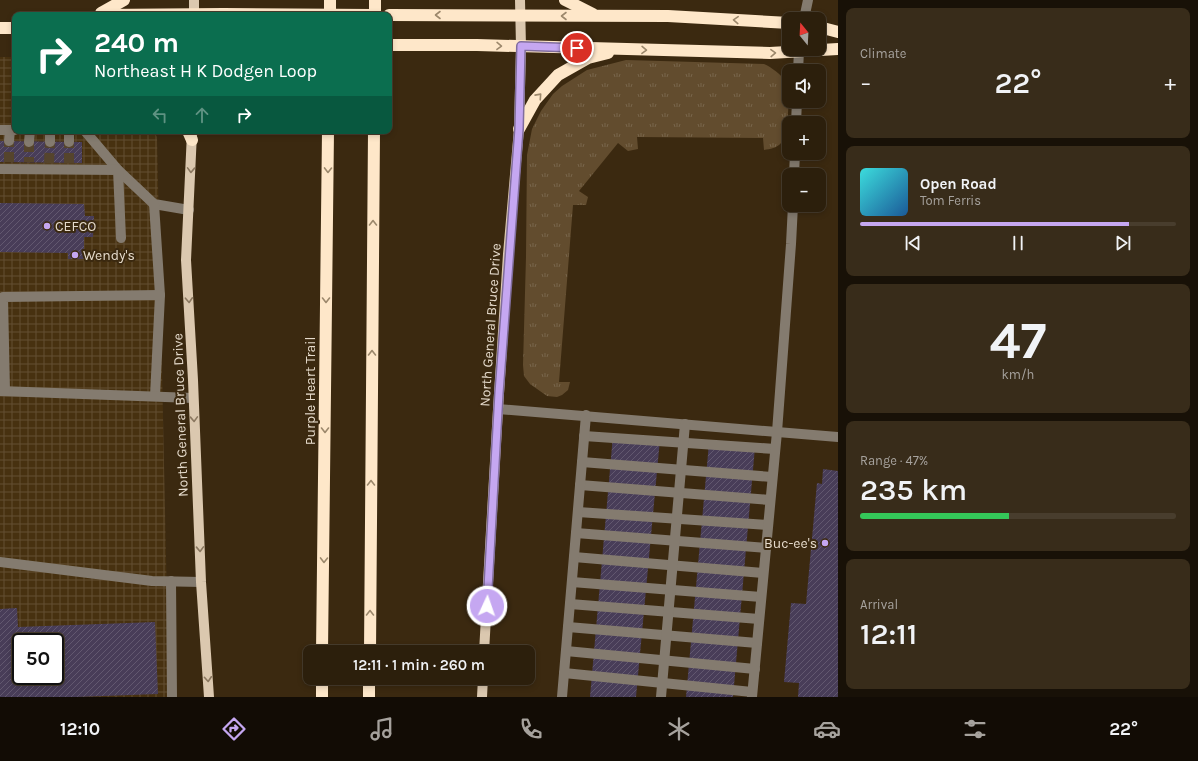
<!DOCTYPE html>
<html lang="en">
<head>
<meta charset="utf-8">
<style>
  body { margin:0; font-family:Karla,sans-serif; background:#382c1a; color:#f1f3f6; height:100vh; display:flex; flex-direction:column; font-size:15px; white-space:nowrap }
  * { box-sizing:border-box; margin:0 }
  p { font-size:13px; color:#a6a29d }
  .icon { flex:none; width:22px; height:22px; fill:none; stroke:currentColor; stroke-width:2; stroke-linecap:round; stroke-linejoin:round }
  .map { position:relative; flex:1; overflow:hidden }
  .panel { display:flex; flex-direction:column; gap:8px; padding:8px; background:#181107; width:360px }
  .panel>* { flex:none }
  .hud { position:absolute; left:12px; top:12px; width:380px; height:122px; border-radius:8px; box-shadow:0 2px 6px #0003,0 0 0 1px #483d2d; background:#0b6e4f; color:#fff; overflow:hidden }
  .needle { width:26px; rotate:342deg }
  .controls { position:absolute; left:782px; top:12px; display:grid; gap:8px }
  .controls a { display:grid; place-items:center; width:44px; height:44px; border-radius:8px; background:#2c1f0c; box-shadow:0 2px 6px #0003,0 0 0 1px #483d2d; font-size:20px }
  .speed { position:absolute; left:12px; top:633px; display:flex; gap:8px; font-size:20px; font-weight:700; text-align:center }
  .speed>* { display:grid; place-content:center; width:52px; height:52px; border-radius:50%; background:#2c1f0c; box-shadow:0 2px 6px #0003,0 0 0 1px #483d2d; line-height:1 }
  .speed .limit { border:2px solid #111; border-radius:6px; background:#fff; color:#111 }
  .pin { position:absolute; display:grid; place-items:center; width:34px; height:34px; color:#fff; margin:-17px; border:2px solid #fff; border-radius:50%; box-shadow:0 1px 4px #0007 }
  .me { position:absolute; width:44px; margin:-22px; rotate:3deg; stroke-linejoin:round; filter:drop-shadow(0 0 3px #0008) }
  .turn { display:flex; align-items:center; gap:14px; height:84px; padding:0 16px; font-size:18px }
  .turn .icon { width:52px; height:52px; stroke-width:2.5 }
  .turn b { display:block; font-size:28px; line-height:34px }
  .lanes { display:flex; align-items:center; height:38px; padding:0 16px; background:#0003; justify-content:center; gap:20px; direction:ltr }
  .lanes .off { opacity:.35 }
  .big { font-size:30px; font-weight:600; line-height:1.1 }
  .panel .tile { flex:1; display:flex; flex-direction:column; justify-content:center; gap:6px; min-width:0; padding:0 14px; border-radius:8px; background:#382c1a }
  .panel .dial { align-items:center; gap:0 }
  .dial b { font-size:52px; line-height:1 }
  .song { display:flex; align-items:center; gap:12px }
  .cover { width:48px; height:48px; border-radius:6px; background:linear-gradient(135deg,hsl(180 70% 55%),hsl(210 70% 35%)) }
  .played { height:4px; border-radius:2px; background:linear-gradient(90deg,#c5a7f1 85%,#483d2d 85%) }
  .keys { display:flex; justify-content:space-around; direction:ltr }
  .heat { display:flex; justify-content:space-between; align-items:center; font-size:22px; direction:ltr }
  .charge { height:6px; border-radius:3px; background:linear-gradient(90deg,#34c759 47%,#483d2d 0) }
  .trip { position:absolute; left:303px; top:645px; width:232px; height:40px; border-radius:8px; background:#2c1f0c; box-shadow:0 2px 6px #0003,0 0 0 1px #483d2d; font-weight:600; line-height:40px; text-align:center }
  .menu { display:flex; height:64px; justify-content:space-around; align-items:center; background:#120c05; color:#a6a29d }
  .menu .icon { width:28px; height:28px }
  .menu .current { color:#c5a7f1 }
  .menu b { font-size:18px; color:#f1f3f6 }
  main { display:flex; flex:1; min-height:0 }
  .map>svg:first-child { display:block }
  .industrial { fill:url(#industrial-grid); fill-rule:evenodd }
  .grass { fill:url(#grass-tufts) }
  .building { fill:url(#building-hatch); fill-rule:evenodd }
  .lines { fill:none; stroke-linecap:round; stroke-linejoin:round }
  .minor-tunnel { stroke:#55442c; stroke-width:10; stroke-dasharray:10 5; stroke-linecap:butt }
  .minor { stroke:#847b6f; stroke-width:10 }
  .major { stroke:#dbc8af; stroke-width:10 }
  .highway { stroke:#fee7c9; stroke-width:12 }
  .highway-bridge { stroke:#fee7c9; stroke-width:12 }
  .oneway { stroke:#9c886c }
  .oneway2 { stroke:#8b7860 }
  .route-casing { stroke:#806d9d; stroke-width:10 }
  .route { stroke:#c5a7f1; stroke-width:7 }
  .poi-dot { fill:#c5a7f1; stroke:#3b2910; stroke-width:1.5 }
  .labels { text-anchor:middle; stroke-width:4; stroke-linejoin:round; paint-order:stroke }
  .poi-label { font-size:14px; fill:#e6dbcc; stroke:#3b2910; text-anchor:start }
  .street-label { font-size:14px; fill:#e6dbcc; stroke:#3b2910 }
</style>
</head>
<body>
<main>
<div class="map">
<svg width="838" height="697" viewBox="0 0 838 697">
  <defs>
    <pattern id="industrial-grid" width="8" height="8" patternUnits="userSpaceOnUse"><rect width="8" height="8" fill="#473110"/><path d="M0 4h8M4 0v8" fill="none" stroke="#624e32"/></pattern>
    <pattern id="grass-tufts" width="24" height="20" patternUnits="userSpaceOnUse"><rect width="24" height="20" fill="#624c2e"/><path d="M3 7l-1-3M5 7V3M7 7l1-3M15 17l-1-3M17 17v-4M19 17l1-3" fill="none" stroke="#78654b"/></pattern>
    <pattern id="building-hatch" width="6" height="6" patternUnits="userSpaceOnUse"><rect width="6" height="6" fill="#483d58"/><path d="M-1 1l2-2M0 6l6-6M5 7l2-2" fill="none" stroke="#62586f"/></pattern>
  </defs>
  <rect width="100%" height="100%" fill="#3b2910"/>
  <path class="industrial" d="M0 57H15V131H154L157 137 169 697H0ZM21 642H55V676H21Z"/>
  <path class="grass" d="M626 60 764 64C771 67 782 75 786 82 791 90 788 136 781 143 777 148 770 149 764 150L763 138 637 137 638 149 628 151 618 143 579 191 588 197 586 205H573L559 382H570L568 390 562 395 557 397 547 396 530 384 524 376 523 365 526 257 527 155 532 129 541 111 553 94 562 86 587 70Z"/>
  <g class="building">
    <polygon points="0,141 82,142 82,163 0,162"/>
    <polygon points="0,203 84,204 85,216 94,216 93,237 84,237 84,259 68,259 68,253 0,252"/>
    <polygon points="613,435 660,439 636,697 590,697"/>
    <polygon points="709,443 755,447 733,697 686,697"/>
    <polygon points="823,469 838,471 838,697 798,697 799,683 784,682 791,603 806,604 817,483 822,484"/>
    <path d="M17 608 18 627 155 622 158 694 77 697H0V609ZM21 642H55V676H21Z"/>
  </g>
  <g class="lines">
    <g class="minor-tunnel">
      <polyline points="29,142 29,162"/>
      <polyline points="9,162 9,141"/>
      <polyline points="49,163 50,142"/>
      <polyline points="69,163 69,142"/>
    </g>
    <g class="minor">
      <polyline points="804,19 808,0"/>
      <polyline points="798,71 799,51"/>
      <polyline points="796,123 797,101"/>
      <polyline points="0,130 15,130"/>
      <polyline points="85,131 118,170 154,204 189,210"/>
      <polyline points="9,141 10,130"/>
      <polyline points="29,142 30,131"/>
      <polyline points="50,142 50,131"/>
      <polyline points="69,142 69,131"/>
      <polyline points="0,169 118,170 121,238"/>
      <polyline points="794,175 795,153"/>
      <polyline points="154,204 160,295 155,396"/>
      <polyline points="0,391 193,398"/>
      <polyline points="5,391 3,297 160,295"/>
      <polyline points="498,409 838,437"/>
      <polyline points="584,436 775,449"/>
      <polyline points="582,462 772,477"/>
      <polyline points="580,485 770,500"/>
      <polyline points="578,512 768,525"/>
      <polyline points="576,533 766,548"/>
      <polyline points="574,557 763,573"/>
      <polyline points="0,562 152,581 201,582"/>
      <polyline points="171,581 172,697"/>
      <polyline points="572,582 761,597"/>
      <polyline points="570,604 759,619"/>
      <polyline points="568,627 757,643"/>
      <polyline points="566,651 755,669"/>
      <polyline points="564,673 752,692"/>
      <polyline points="562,697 586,415"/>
      <polyline points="661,697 685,424"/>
      <polyline points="752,697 777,432 791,244 793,205"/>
    </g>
    <g class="major">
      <polyline points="194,0 194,15"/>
      <polyline points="192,133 186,260 193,380 201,582 209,697"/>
      <polyline points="484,652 498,409 508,254 519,129 521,47 520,0"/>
      <polyline points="482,697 483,678"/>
    </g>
    <g class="highway">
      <polyline points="565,0 593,14"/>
      <polyline points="101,13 124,0"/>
      <polyline points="101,15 223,14"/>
      <polyline points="330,15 330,0"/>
      <polyline points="375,15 375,0"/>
      <polyline points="389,15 668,16 789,23"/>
      <polyline points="819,27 838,32"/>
      <polyline points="0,28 15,28"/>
      <polyline points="389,45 477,45 770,53 838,49"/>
      <polyline points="519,129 535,100 558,75 588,58 608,53"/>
      <polyline points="188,131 192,140"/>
      <polyline points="322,652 328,131"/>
      <polyline points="370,652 374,131"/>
      <polyline points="322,697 322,678"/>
      <polyline points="369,697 369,678"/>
    </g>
    <polyline class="highway-bridge" points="223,14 373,15"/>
  </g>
  <defs><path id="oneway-chevron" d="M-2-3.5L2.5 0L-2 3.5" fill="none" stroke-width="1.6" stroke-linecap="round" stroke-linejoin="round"/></defs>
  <g class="oneway">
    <use href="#oneway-chevron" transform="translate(438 15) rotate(-180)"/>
    <use href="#oneway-chevron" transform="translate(564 16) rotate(-180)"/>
    <use href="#oneway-chevron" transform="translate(736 20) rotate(-177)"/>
    <use href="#oneway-chevron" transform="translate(499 46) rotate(1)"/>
    <use href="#oneway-chevron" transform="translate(644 50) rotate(1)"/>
    <use href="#oneway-chevron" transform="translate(773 53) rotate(-2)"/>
    <use href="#oneway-chevron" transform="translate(539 96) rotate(-48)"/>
    <use href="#oneway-chevron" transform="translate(328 170) rotate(91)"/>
    <use href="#oneway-chevron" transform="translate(373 223) rotate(-90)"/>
    <use href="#oneway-chevron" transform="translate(326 300) rotate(90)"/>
    <use href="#oneway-chevron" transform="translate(372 353) rotate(-90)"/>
    <use href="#oneway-chevron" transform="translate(325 430) rotate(90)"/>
    <use href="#oneway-chevron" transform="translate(371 483) rotate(-90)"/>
    <use href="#oneway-chevron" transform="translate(324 560) rotate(91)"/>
    <use href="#oneway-chevron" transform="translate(370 613) rotate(-90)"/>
  </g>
  <g class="oneway2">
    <use href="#oneway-chevron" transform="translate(191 170) rotate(92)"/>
    <use href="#oneway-chevron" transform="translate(189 300) rotate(87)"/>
    <use href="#oneway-chevron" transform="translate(194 419) rotate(88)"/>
    <use href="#oneway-chevron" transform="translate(200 549) rotate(88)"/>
    <use href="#oneway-chevron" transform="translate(208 679) rotate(86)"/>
  </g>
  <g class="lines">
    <defs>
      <polyline id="route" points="487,606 499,393 519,129 521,46 577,48"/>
    </defs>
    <use href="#route" class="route-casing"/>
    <use href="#route" class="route"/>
  </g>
  <g class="poi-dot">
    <circle cx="47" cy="226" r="4"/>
    <circle cx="75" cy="255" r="4"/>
    <circle cx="825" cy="543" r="4"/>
  </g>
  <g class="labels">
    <g class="poi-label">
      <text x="55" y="231">CEFCO</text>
      <text x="83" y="260">Wendy's</text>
      <text x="817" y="548" text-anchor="end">Buc-ee's</text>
    </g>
    <g class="street-label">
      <text transform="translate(490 325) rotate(-86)" y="5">North General Bruce Drive</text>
      <text transform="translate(310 391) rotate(-90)" y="5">Purple Heart Trail</text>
      <text transform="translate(180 415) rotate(-92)" y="5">North General Bruce Drive</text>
    </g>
  </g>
</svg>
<div class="controls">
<a><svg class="needle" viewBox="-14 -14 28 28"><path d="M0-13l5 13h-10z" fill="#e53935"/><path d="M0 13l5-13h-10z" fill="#a6a29d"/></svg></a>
<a><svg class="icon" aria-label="sound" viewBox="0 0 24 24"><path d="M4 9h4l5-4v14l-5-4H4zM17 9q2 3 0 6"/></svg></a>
<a>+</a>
<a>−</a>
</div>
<div class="speed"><div class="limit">50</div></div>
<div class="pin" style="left:577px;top:48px;background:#d93025"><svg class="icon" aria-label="arrive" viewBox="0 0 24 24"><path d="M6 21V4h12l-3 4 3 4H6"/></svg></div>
<svg class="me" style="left:487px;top:606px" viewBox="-20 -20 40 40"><circle r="17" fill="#c5a7f1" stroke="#fff" stroke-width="3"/><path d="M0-11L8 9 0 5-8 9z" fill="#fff"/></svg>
<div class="trip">12:11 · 1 min · 260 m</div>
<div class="hud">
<div class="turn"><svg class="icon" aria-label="right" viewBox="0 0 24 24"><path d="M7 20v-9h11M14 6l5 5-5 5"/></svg><div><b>240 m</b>Northeast H K Dodgen Loop</div></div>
<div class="lanes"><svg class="icon off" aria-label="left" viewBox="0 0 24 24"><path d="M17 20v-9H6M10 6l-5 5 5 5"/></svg><svg class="icon off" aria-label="ahead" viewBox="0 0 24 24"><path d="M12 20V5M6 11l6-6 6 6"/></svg><svg class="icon" aria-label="right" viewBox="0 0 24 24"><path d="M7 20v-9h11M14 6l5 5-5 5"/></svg></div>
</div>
</div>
<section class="panel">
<div class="tile"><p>Climate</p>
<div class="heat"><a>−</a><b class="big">22°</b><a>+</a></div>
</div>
<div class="tile">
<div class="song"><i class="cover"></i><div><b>Open Road</b><p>Tom Ferris</p></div></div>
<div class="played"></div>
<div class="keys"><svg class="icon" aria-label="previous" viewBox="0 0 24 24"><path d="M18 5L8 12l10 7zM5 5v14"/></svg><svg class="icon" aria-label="pause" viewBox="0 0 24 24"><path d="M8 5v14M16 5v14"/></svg><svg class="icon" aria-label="next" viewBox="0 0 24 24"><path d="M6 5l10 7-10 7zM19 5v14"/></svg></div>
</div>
<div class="tile dial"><b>47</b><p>km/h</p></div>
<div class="tile"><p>Range · 47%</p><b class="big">235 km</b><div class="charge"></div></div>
<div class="tile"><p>Arrival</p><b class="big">12:11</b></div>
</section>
</main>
<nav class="menu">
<b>12:10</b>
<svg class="icon current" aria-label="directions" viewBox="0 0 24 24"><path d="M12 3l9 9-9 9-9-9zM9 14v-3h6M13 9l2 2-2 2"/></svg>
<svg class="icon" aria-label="music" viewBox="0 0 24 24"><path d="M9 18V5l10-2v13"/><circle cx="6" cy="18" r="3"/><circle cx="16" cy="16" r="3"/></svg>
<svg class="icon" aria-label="phone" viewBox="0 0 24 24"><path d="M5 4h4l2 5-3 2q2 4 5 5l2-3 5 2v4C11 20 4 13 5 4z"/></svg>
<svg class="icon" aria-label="climate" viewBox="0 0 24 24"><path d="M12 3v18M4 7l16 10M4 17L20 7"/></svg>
<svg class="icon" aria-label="car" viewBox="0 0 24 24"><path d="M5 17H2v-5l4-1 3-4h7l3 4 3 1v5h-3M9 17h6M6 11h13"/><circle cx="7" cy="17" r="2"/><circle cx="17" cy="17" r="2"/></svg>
<svg class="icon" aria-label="filters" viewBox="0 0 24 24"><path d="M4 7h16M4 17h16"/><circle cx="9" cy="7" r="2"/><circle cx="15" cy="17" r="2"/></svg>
<b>22°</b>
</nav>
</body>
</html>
